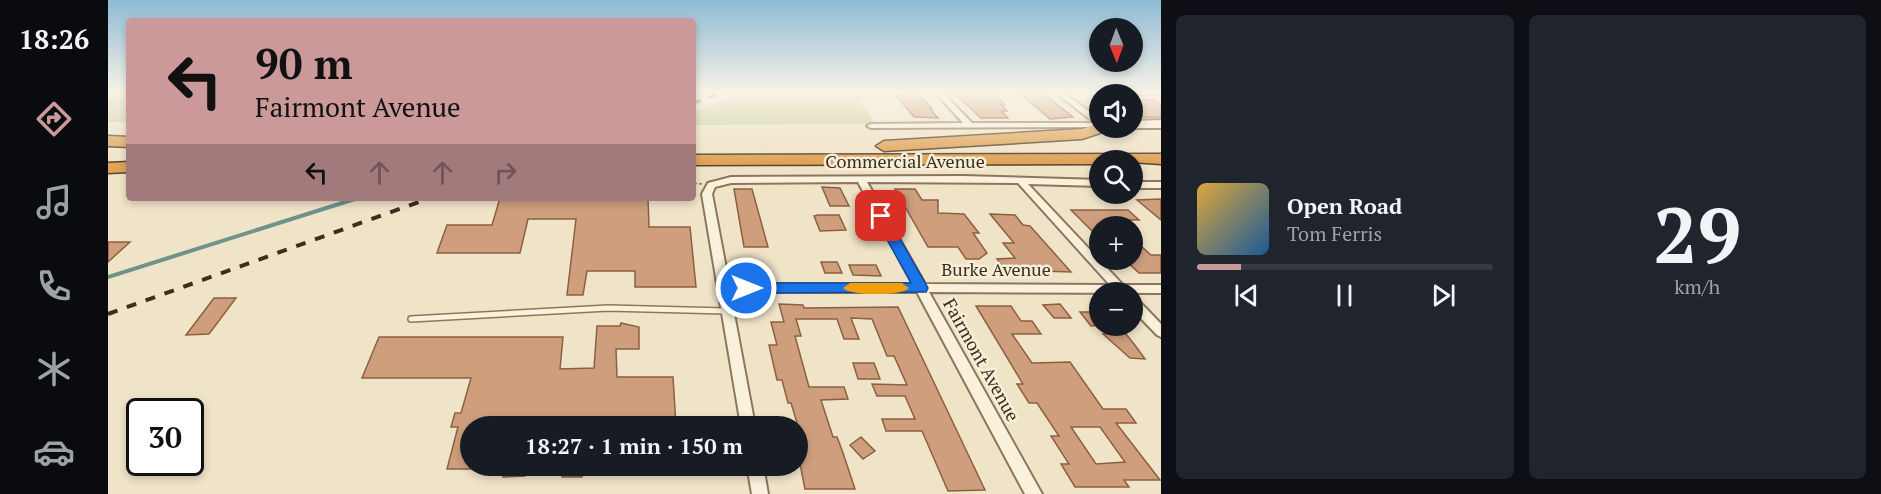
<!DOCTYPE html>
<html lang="en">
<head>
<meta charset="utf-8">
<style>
  body { margin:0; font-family:"PT Serif",serif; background:#20242c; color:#f1f3f6; height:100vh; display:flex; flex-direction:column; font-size:22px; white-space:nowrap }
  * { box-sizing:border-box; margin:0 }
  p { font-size:20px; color:#9ea1a6 }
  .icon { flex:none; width:33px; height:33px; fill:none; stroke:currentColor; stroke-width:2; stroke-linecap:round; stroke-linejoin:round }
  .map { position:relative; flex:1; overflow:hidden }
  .panel { display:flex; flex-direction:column; gap:15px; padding:15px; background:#0d0f14; width:720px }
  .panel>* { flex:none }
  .top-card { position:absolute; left:18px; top:18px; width:570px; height:183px; border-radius:6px; box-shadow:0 3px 9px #0003; background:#cc999b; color:#111; overflow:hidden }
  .needle { width:39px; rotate:179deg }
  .buttons { position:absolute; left:981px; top:18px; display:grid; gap:12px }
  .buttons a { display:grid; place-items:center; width:54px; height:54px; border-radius:50%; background:#171b24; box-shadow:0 3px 9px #0003; font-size:30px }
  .speed { position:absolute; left:18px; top:398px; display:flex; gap:12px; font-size:30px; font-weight:700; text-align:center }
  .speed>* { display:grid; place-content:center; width:78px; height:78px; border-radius:50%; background:#171b24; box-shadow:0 3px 9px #0003; line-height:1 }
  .speed .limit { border:3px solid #111; border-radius:9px; background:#fff; color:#111 }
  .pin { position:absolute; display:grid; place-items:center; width:51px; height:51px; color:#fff; margin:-26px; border-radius:12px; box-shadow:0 3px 9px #0006 }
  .me { position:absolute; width:66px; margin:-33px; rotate:90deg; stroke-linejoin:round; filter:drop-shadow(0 0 4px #0008) }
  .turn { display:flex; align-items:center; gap:21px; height:126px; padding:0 30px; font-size:27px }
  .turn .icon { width:78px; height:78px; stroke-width:2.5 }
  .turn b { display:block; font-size:42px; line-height:51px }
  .lanes { display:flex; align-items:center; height:57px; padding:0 30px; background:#0003; justify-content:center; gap:30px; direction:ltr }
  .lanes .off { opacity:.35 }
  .panel .tile { flex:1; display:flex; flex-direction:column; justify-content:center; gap:9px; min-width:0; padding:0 21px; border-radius:9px; background:#20242c }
  .panel .dial { align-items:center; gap:0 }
  .dial b { font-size:78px; line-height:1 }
  .song { display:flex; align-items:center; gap:18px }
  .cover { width:72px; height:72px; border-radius:9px; background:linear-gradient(135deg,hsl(40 70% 55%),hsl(210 70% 35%)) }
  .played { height:6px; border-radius:3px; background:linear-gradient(90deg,#cc999b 15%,#363941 15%) }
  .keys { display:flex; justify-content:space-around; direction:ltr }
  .panel .tiles { flex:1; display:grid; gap:15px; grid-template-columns:repeat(2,1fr) }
  .trip { position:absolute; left:352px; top:416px; width:348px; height:60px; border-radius:30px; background:#171b24; box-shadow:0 3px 9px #0003; font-weight:700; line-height:60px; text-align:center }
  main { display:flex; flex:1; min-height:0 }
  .tab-bar { display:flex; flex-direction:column; width:108px; justify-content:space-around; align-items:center; background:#090b0e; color:#9ea1a6 }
  .tab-bar .icon { width:42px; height:42px }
  .tab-bar .current { color:#cc999b }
  .tab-bar b { font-size:27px; color:#f1f3f6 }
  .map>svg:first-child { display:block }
  .green { fill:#c9cf9b }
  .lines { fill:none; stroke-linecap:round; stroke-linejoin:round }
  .stream { stroke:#6f938a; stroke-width:4 }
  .building { fill:#cf9f7d; stroke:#8d5f41; stroke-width:1.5; fill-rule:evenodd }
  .lane-far1-casing { stroke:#8d765c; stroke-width:6 }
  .lane-casing { stroke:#8d765c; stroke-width:8 }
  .street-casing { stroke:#8d765c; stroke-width:4 }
  .secondary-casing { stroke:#6f573f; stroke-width:4 }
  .highway-casing { stroke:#5b4430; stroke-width:3 }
  .path { stroke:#8d765c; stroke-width:1.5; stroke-dasharray:4 2; stroke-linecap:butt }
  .lane-far1 { stroke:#faf1dc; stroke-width:4 }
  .lane { stroke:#faf1dc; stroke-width:5 }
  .street { fill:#faf1dc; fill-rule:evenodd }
  .secondary { fill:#faf1dc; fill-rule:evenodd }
  .highway { fill:#e0a458; fill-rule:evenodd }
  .rail-far1 { stroke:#3d2e20; stroke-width:3; stroke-dasharray:8 8; stroke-linecap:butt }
  .rail { stroke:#3d2e20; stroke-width:4; stroke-dasharray:10 10; stroke-linecap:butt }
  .route { fill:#1a73e8; stroke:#114b97; stroke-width:1.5 }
  .slow { fill:#f59e0b }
  .labels { text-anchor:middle; stroke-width:5; stroke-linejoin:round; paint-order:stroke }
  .street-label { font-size:18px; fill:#3d2e20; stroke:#f7eed8 }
</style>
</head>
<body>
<main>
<nav class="tab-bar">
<b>18:26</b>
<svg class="icon current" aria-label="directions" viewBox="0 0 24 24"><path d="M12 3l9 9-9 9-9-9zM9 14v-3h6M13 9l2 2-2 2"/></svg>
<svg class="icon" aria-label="music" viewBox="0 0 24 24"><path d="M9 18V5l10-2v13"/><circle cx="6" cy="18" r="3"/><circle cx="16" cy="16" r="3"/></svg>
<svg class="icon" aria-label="phone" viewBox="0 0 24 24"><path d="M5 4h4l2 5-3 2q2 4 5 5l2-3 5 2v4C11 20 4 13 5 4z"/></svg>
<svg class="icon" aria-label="climate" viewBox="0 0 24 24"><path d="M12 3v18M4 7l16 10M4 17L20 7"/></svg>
<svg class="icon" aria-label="car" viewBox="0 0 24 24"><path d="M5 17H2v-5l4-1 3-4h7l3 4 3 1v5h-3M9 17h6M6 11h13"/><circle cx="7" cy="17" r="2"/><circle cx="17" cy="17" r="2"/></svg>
</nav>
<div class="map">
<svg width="1053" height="494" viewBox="0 0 1053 494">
  <rect width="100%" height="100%" fill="#f0e4c8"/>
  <g class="green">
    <rect x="0" y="93" width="21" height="29"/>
    <polygon points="637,93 770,93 775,98 750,99 768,124 585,125 585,112"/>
  </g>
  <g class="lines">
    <polyline class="stream" points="0,277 250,198"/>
  </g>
  <g class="building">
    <polygon points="810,93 824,109 822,109 830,118 806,117 787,94"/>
    <polygon points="846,93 884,93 897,105 893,105 899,111 893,111 900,118 873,118"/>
    <polygon points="912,93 934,93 965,117 942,119"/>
    <polygon points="1024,100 1046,100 1053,104 1053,117 1032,117 1024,111"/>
    <polygon points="714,187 732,188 741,206 722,206"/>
    <polygon points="626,189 644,189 660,247 636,247"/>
    <polygon points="787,189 807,189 814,200 830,200 830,213 856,214 871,233 865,233 879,253 871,259 858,259 850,247 820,247"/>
    <polygon points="392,198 540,198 541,227 582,227 588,287 527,287 527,271 479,271 475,295 459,295 468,219 420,219 412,253 329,253 339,225 384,225"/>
    <polygon points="1053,199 1053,220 1029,200"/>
    <polygon points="963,210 1020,210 1031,220 1018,220 1025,226 992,226 992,239"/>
    <polygon points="882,214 907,215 915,225 922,226 963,272 897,270 889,259 907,258 895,243 906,243"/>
    <polygon points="710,215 731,215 738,230 712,231 706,216"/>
    <polygon points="1024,238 1043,255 1053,255 1053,273 1031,273 1017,260 1024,260"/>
    <polygon points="0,242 22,242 0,262"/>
    <polygon points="713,262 729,262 734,273 717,273"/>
    <polygon points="741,265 768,265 773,276 745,275"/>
    <polygon points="643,267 659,268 662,277 646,277"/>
    <polygon points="106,298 128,298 101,334 78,335"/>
    <polygon points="671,304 695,305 696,308 790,307 877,490 840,491 814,431 778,431 774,419 807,419 797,396 769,396 764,384 799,385 786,356 779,356 764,319 743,318 751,339 736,339 729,319 688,319 693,336 687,336 701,387 736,387 740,399 713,400 725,437 729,437 734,450 747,489 697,489 690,454 690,426 683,403 680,403 674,380 669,380 661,345 669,345 663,322 676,322"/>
    <polygon points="952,304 963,318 946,318 935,305"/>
    <path d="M868 306H903L913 321H924L933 334H904L924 363 962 362 995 409H1018L1028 423H1008L1052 480H1016L1021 487H967L953 464H961L943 436H951L929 403H921L909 384H915ZM963 427H992L1017 462 988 464Z"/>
    <polygon points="972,312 992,312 992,325 983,326"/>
    <polygon points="513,323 531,327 531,349 508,349 509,377 565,377 568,426 363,426 363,469 339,469 350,427 343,427 347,413 353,413 363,378 254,378 271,337 455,337 452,369 486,368 489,326 512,326"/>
    <polygon points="1017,333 1026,344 1037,359 1022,358 995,334"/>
    <polygon points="745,363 766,363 772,379 750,379"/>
    <polygon points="753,437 767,451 755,459 742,445"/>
    <polygon points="397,465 418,465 417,476 395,477"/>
    <polygon points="454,465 476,465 474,477 454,477"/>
  </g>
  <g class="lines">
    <defs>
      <polyline id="lane-far1" points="1030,93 1053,93"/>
      <polyline id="lane" points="303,319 500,308 618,311"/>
      <g id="street">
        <polygon points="828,93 835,93 864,123 987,123 948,93 956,93 992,119 992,127 763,128 759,126 763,124 855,123"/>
        <path d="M855 176 992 180V186L920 184 1015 285H1053V293L821 292 934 494H917L809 292H622L647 426H633L594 194 600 183 623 177ZM750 182 805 284H621L604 194 607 187 623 183ZM759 182 910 183 1002 285 817 284Z"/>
        <rect x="1024" y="182" width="29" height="6"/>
        <polygon points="1024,297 1028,298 1053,324 1053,337 1049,335 1024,309"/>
        <polygon points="639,465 655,465 660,494 644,494"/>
      </g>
      <polygon id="secondary" points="1053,120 1053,128 1020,128 1024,128 1024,121"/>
      <g id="highway">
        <polygon points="992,123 992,128 1000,128 998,131 974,139 776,151 768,146 776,141 974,129"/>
        <polygon points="0,136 21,137 21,147 0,146"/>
        <polygon points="1053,154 1053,164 992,160 992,164 585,165 585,155"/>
        <polygon points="21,162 21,172 0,173 0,163"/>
      </g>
    </defs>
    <use href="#lane-far1" class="lane-far1-casing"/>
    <use href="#lane" class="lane-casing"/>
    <use href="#street" class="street-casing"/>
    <use href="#secondary" class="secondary-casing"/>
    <use href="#highway" class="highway-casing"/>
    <g class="path">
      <polyline points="0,102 21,101"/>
      <polyline points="585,183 594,184"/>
    </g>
    <use href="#lane-far1" class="lane-far1"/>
    <use href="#lane" class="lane"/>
    <use href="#street" class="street"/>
    <use href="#secondary" class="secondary"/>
    <use href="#highway" class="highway"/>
    <polyline class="rail-far1" points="585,103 613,93"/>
    <polyline class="rail" points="0,314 322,198"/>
  </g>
  <linearGradient id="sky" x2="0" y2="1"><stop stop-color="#8fbad6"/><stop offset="0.57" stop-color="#f8f3e6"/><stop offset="1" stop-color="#f8f3e6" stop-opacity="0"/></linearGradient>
  <rect width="1053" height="162" fill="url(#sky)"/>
  <polygon class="route" points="773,212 779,216 820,288 818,292 638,293 630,288 638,283 803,283 766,216"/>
  <path class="slow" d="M742 283H794L801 288C795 296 741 296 735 288Z"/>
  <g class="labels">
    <g class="street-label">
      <text x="797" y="168">Commercial Avenue</text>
      <text x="888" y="276">Burke Avenue</text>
      <text transform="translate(873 360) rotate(61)" y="6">Fairmont Avenue</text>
    </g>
  </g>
</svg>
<div class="buttons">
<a><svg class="needle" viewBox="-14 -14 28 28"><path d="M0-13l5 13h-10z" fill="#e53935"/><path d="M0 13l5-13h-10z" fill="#9ea1a6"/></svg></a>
<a><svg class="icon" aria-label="sound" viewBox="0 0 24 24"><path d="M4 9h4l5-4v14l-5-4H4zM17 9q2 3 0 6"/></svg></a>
<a><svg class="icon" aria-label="search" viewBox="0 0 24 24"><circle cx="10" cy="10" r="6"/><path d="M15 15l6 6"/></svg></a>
<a>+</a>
<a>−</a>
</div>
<div class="speed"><div class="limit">30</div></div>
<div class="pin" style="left:773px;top:216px;background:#d93025"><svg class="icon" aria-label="arrive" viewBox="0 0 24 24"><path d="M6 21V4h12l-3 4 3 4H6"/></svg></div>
<svg class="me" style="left:638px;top:288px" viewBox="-20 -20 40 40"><circle r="17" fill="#1a73e8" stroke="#fff" stroke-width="3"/><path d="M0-11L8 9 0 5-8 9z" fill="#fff"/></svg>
<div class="trip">18:27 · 1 min · 150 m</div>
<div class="top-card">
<div class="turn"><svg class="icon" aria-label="left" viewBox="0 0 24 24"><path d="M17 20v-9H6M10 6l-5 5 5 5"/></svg><div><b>90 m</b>Fairmont Avenue</div></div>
<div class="lanes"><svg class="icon" aria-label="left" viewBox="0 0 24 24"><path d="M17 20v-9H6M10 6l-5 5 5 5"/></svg><svg class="icon off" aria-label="ahead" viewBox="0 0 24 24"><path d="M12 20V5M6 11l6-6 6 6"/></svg><svg class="icon off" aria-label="ahead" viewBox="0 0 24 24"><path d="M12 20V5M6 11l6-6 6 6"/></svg><svg class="icon off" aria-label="right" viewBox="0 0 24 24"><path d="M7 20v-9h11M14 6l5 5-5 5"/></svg></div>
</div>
</div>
<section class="panel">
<div class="tiles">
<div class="tile">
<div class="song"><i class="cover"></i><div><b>Open Road</b><p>Tom Ferris</p></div></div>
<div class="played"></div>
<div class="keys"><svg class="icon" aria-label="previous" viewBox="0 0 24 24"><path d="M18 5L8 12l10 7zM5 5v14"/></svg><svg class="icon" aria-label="pause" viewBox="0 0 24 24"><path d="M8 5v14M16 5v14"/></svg><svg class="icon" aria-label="next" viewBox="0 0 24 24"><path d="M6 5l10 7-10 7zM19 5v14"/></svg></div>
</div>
<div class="tile dial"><b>29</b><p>km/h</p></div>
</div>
</section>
</main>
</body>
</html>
